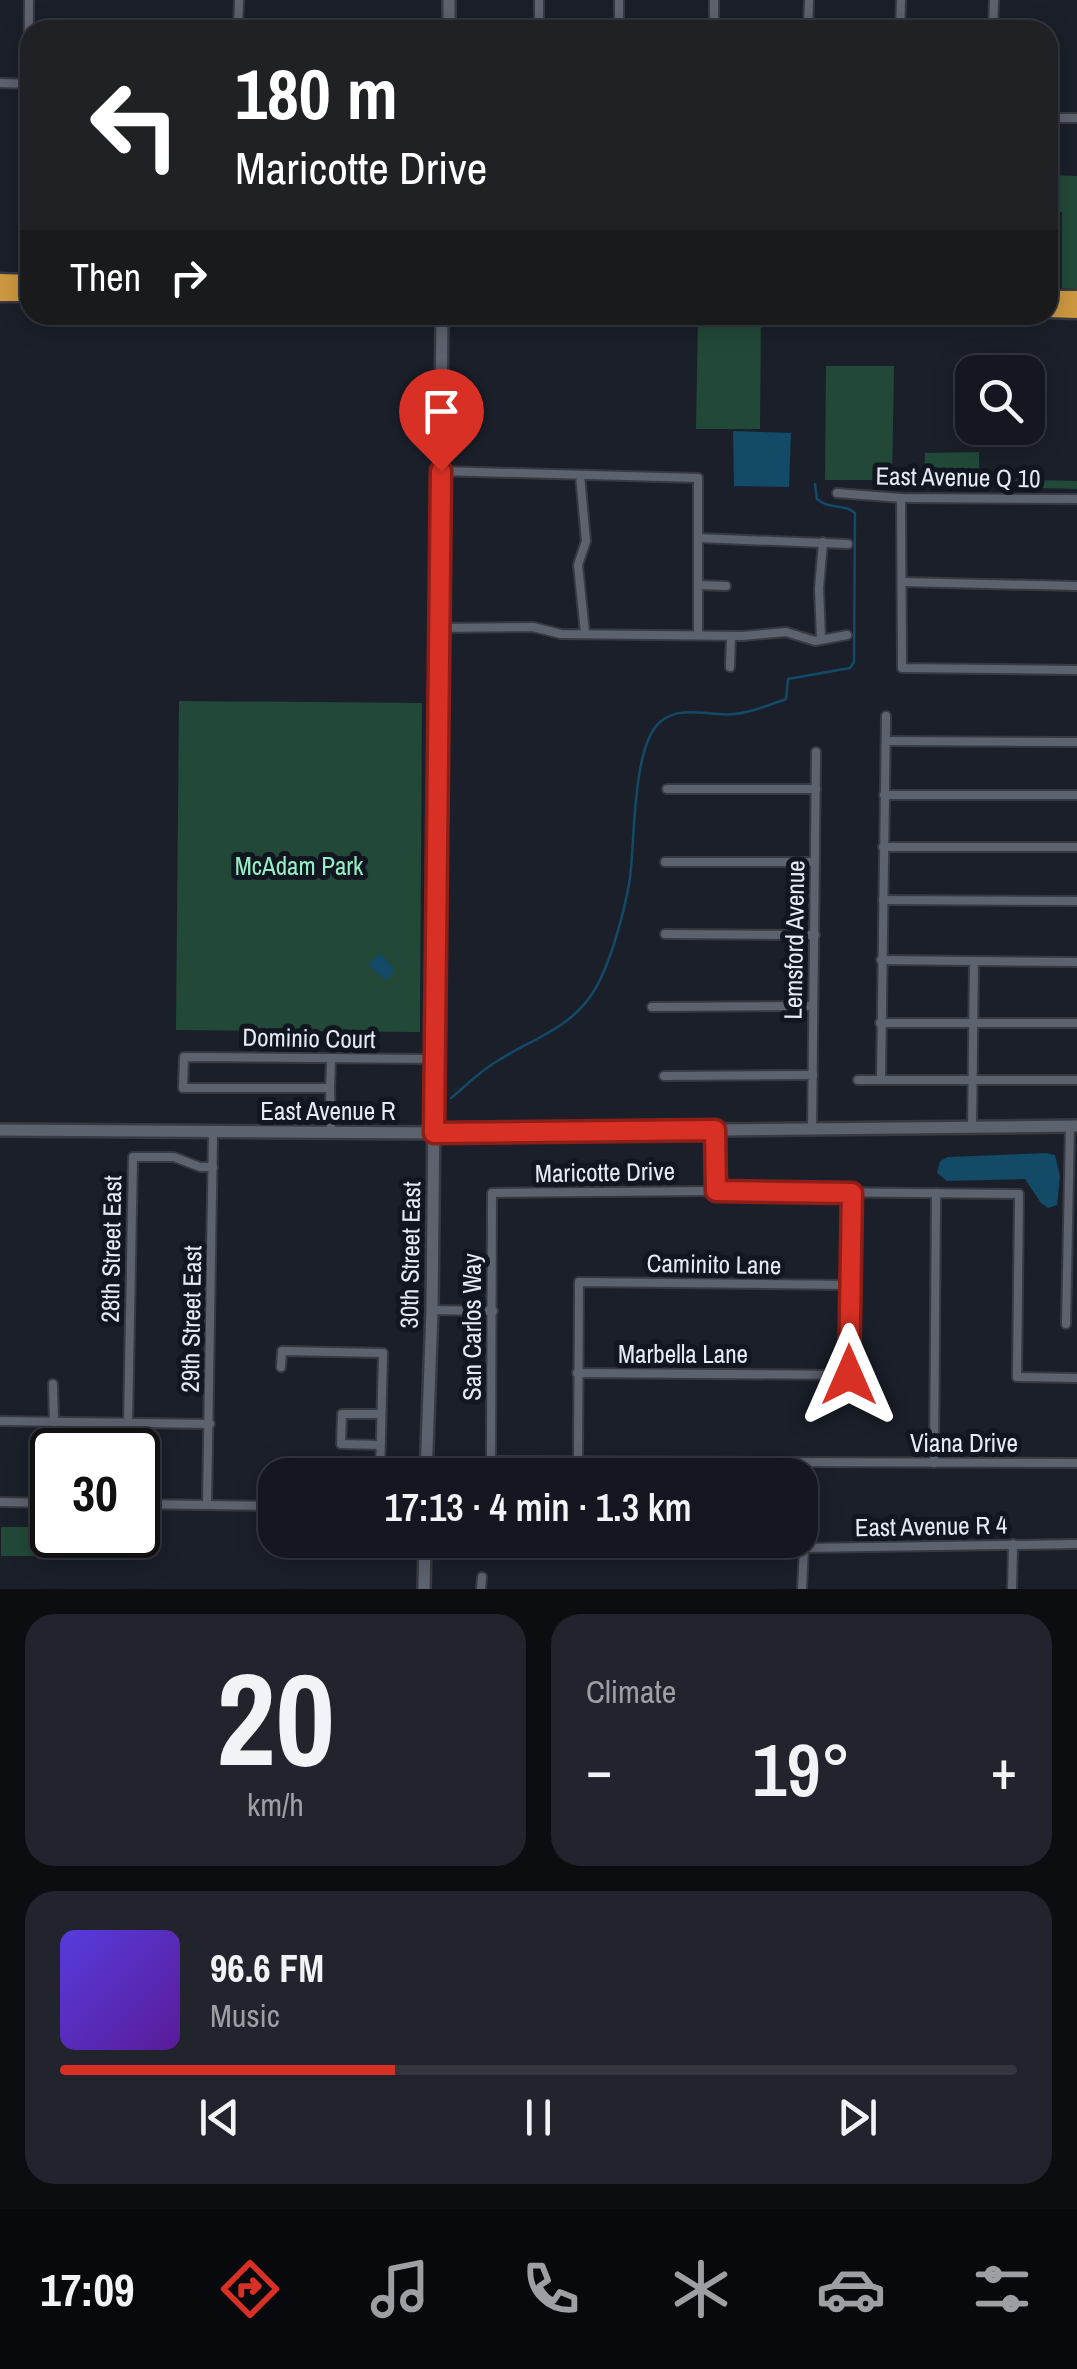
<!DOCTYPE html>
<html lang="en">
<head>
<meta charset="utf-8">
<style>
  body { margin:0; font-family:"Archivo Narrow",sans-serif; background:#21242c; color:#f1f3f6; height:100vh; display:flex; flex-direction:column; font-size:38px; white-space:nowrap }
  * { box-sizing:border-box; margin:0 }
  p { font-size:32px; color:#9d9fa4 }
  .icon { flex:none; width:55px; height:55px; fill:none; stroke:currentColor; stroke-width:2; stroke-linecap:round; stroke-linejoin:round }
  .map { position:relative; height:1589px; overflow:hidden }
  .side { display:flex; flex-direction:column; gap:25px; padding:25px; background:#0b0d11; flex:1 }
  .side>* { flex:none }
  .hud { position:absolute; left:20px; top:20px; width:1038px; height:305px; border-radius:30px; box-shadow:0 5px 25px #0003,0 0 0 2px #33363d; background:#202124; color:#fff; overflow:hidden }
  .fabs { position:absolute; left:955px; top:355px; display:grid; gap:20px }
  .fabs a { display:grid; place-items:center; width:90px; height:90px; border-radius:20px; background:#14171f; box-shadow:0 5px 25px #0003,0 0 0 2px #33363d; font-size:50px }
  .speed { position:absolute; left:30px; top:1428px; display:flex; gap:20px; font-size:50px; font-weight:700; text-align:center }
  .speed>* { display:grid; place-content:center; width:130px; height:130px; border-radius:50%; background:#14171f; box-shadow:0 5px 25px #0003,0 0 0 2px #33363d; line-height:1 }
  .speed .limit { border:5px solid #111; border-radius:15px; background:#fff; color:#111 }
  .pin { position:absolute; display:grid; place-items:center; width:85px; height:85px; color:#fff; margin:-102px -42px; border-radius:50% 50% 50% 0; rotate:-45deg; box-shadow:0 0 10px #0007 }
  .pin .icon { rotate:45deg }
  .me { position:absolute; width:110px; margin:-55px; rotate:0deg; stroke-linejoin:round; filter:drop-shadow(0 0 8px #0008) }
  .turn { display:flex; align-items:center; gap:35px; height:210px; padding:0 50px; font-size:45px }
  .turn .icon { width:130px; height:130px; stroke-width:2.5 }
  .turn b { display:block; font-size:70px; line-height:85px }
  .then { display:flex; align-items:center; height:95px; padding:0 50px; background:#0003; gap:20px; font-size:38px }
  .big { font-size:75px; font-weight:600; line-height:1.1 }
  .side .card { flex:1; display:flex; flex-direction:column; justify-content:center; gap:15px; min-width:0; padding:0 35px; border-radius:30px; background:#21242c }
  .side .dial { align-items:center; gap:0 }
  .dial b { font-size:130px; line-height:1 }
  .song { display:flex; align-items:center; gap:30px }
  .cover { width:120px; height:120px; border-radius:15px; background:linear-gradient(135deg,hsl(250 70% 55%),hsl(270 70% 35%)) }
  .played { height:10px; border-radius:5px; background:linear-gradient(90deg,#d93025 35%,#33363d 35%) }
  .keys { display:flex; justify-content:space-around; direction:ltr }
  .heat { display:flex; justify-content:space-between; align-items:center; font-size:55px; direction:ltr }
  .side .tiles { flex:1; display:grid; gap:25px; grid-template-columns:1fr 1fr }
  .card:last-child { grid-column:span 2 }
  .trip { position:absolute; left:258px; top:1458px; width:560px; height:100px; border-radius:30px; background:#14171f; box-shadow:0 5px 25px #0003,0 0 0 2px #33363d; font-weight:600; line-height:100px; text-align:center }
  .tab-bar { display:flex; height:160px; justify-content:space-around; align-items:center; background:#08090c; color:#9d9fa4 }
  .tab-bar .icon { width:70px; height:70px }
  .tab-bar .current { color:#d93025 }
  .tab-bar b { font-size:45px; color:#f1f3f6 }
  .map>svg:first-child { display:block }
  .green { fill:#224938 }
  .water { fill:#134a67 }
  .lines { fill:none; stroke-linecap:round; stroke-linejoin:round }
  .stream { stroke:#134a67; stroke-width:2.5 }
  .street-casing { stroke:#383a43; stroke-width:12 }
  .secondary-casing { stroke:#383a43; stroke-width:16 }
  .highway-casing { stroke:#383a43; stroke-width:19 }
  .street { stroke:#5d626f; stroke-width:8 }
  .secondary { stroke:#5d626f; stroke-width:11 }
  .highway { stroke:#ce9941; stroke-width:14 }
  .route-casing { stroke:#8d1f18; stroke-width:25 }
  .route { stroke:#d93025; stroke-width:18 }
  .labels { text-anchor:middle; stroke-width:10; stroke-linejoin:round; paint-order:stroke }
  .street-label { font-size:25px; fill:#e7eaf2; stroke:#111620 }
  .park-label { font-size:25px; fill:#95eec5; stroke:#111620 }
</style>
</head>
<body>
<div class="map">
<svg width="1077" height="1589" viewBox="0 0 1077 1589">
  <rect width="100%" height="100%" fill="#1a1f29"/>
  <g class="green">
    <polygon points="1048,175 1077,176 1077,289 1062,288 1062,212 1048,211"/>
    <polygon points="698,315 761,315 760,429 696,429"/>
    <polygon points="825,319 982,322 982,327 825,324"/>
    <polygon points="826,366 894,366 892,480 825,480"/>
    <polygon points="979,452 979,482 980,473 986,473 992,479 1077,481 1077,489 906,485 907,481 924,481 925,453"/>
    <polygon points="179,701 422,703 420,1032 176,1030"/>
    <polygon points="1,1527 52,1527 52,1535 73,1535 73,1556 1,1556"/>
  </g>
  <g class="water">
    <polygon points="733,431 791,433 789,487 734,486"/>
    <polygon points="380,953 395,971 386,980 368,965"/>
    <polygon points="1046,1153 1055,1155 1060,1176 1057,1205 1048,1208 1041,1203 1025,1179 947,1181 937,1173 940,1161 948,1157"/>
  </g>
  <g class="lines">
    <path class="stream" d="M451 1098C467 1085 481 1070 499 1060 532 1039 569 1029 592 994 610 967 625 910 630 878 635 842 632 746 660 722 681 704 711 717 735 714 753 712 769 705 786 699L788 679 850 668 854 662 855 513C844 503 829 510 817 499L815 484"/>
    <defs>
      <g id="street">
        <polyline points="238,30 239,0"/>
        <polyline points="539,30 539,0"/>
        <polyline points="619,30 619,0"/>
        <polyline points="714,30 714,0"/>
        <polyline points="808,30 809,0"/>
        <polyline points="900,30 901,0"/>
        <polyline points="993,30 994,0"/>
        <polyline points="0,83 30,84"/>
        <polyline points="1048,118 1077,118"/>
        <polyline points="27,281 29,0"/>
        <polyline points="441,471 698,478 698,634"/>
        <polyline points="580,475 586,541 578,565 585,633"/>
        <polyline points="837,493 901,498 1077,499"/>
        <polyline points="901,498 902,668 1077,670"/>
        <polyline points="698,538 848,544"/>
        <polyline points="903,582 1077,586"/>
        <polyline points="698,585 726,586"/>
        <polyline points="439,628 533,627 561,634 742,636 786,632 815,641 847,635"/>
        <polyline points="821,639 819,588 823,542"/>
        <polyline points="730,667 731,636"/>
        <polyline points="886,741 1077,742"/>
        <polyline points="667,789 816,789"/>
        <polyline points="884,795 1077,795"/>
        <polyline points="883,847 1077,847"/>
        <polyline points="665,862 815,862"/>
        <polyline points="883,900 1077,901"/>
        <polyline points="665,934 815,935"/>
        <polyline points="881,960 1077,962"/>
        <polyline points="652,1007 813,1006"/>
        <polyline points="880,1023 1077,1023"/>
        <polyline points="331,1059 330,1088 183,1088 184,1057 434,1059"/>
        <polyline points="664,1076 813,1075"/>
        <polyline points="858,1080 1077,1080"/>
        <polyline points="881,1080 886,716"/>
        <polyline points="330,1088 331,1133"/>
        <polyline points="972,1128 974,961"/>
        <polyline points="812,1129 816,752"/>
        <polyline points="715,1130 715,1191"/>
        <polyline points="432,1310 493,1311"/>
        <polyline points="1066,1324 1070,1126"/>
        <polyline points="281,1367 282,1351 383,1353 380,1475"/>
        <polyline points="577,1373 849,1375 853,1193"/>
        <polyline points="1077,1378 1017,1377 1019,1194 715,1191 492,1193 491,1461 1077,1463"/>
        <polyline points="53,1384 54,1422"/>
        <polyline points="0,1421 210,1424"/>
        <polyline points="128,1423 133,1157 174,1157 200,1167 213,1167"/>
        <polyline points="380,1445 341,1444 342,1414 381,1414"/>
        <polyline points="578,1461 579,1282 849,1285"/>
        <polyline points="934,1463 936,1193"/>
        <polyline points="0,1502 52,1503"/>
        <polyline points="138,1504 275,1506"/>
        <polyline points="207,1505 213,1133"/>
        <polyline points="425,1547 804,1548 1077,1544"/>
        <polyline points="481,1589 482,1577"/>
        <polyline points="802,1589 804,1548"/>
        <polyline points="1012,1589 1013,1544"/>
      </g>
      <g id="secondary">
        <polyline points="449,30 449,0"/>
        <polyline points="0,1130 434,1133 1077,1126"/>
        <polyline points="426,1475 432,1310 442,315"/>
        <polyline points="424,1589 425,1540"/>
      </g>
      <g id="highway">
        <polyline points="0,281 30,282"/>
        <polyline points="0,294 30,294"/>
        <polyline points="1048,298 1077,298"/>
        <polyline points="1048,310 1077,311"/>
        <polyline points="912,315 988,317"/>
      </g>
    </defs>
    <use href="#street" class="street-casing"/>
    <use href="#secondary" class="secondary-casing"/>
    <use href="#highway" class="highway-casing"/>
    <use href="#street" class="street"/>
    <use href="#secondary" class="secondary"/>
    <use href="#highway" class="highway"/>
  </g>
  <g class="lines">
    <defs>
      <polyline id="route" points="441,471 434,1133 715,1130 716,1191 852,1193 849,1375"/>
    </defs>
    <use href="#route" class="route-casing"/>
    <use href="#route" class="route"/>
  </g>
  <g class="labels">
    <g class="street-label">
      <text transform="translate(958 477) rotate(1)" y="9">East Avenue Q 10</text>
      <text transform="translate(794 940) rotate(-89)" y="9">Lemsford Avenue</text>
      <text transform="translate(309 1038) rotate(1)" y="9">Dominio Court</text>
      <text x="328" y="1120">East Avenue R</text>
      <text transform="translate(605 1172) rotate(-1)" y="9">Maricotte Drive</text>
      <text transform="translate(111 1249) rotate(-89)" y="9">28th Street East</text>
      <text transform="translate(410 1255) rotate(-89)" y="9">30th Street East</text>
      <text transform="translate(714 1264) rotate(1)" y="9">Caminito Lane</text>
      <text transform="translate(191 1319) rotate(-89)" y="9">29th Street East</text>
      <text transform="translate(472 1327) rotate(-90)" y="9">San Carlos Way</text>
      <text x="683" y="1363">Marbella Lane</text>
      <text x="964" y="1452">Viana Drive</text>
      <text transform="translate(931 1526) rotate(-1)" y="9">East Avenue R 4</text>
    </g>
    <g class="park-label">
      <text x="299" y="875">McAdam Park</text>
    </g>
  </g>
</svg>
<div class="fabs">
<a><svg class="icon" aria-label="search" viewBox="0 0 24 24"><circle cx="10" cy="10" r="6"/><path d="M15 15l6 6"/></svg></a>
</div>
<div class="speed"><div class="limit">30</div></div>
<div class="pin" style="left:441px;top:471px;background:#d93025"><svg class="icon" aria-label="arrive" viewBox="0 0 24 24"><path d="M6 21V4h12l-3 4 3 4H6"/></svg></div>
<svg class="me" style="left:849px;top:1375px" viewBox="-20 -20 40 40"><path d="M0-17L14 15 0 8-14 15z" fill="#d93025" stroke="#fff" stroke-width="4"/></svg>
<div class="trip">17:13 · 4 min · 1.3 km</div>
<div class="hud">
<div class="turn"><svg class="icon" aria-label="left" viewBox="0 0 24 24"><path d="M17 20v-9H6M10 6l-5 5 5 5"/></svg><div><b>180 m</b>Maricotte Drive</div></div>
<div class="then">Then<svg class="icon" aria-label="right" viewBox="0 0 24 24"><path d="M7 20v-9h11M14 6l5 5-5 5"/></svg></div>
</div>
</div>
<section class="side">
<div class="tiles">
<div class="card dial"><b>20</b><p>km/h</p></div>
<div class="card"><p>Climate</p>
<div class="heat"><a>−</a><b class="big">19°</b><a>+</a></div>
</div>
<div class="card">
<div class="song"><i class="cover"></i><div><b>96.6 FM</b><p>Music</p></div></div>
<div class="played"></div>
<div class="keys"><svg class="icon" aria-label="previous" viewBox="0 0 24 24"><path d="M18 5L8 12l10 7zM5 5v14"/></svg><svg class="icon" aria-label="pause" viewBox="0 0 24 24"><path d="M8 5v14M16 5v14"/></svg><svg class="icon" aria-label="next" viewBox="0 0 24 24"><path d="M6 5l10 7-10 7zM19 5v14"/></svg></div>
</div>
</div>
</section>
<nav class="tab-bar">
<b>17:09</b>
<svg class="icon current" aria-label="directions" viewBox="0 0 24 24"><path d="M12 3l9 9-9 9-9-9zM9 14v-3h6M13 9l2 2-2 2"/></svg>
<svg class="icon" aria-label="music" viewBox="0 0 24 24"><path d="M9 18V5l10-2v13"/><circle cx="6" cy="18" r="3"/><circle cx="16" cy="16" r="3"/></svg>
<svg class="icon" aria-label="phone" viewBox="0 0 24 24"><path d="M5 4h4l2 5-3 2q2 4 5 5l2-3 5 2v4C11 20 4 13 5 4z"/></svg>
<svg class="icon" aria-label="climate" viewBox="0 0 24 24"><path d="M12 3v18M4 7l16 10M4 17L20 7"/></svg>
<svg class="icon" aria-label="car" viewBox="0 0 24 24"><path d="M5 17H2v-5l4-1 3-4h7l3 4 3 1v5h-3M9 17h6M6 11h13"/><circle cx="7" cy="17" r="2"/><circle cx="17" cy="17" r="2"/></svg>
<svg class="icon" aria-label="filters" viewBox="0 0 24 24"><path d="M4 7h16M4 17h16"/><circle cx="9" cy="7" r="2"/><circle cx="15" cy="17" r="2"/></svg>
</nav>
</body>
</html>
